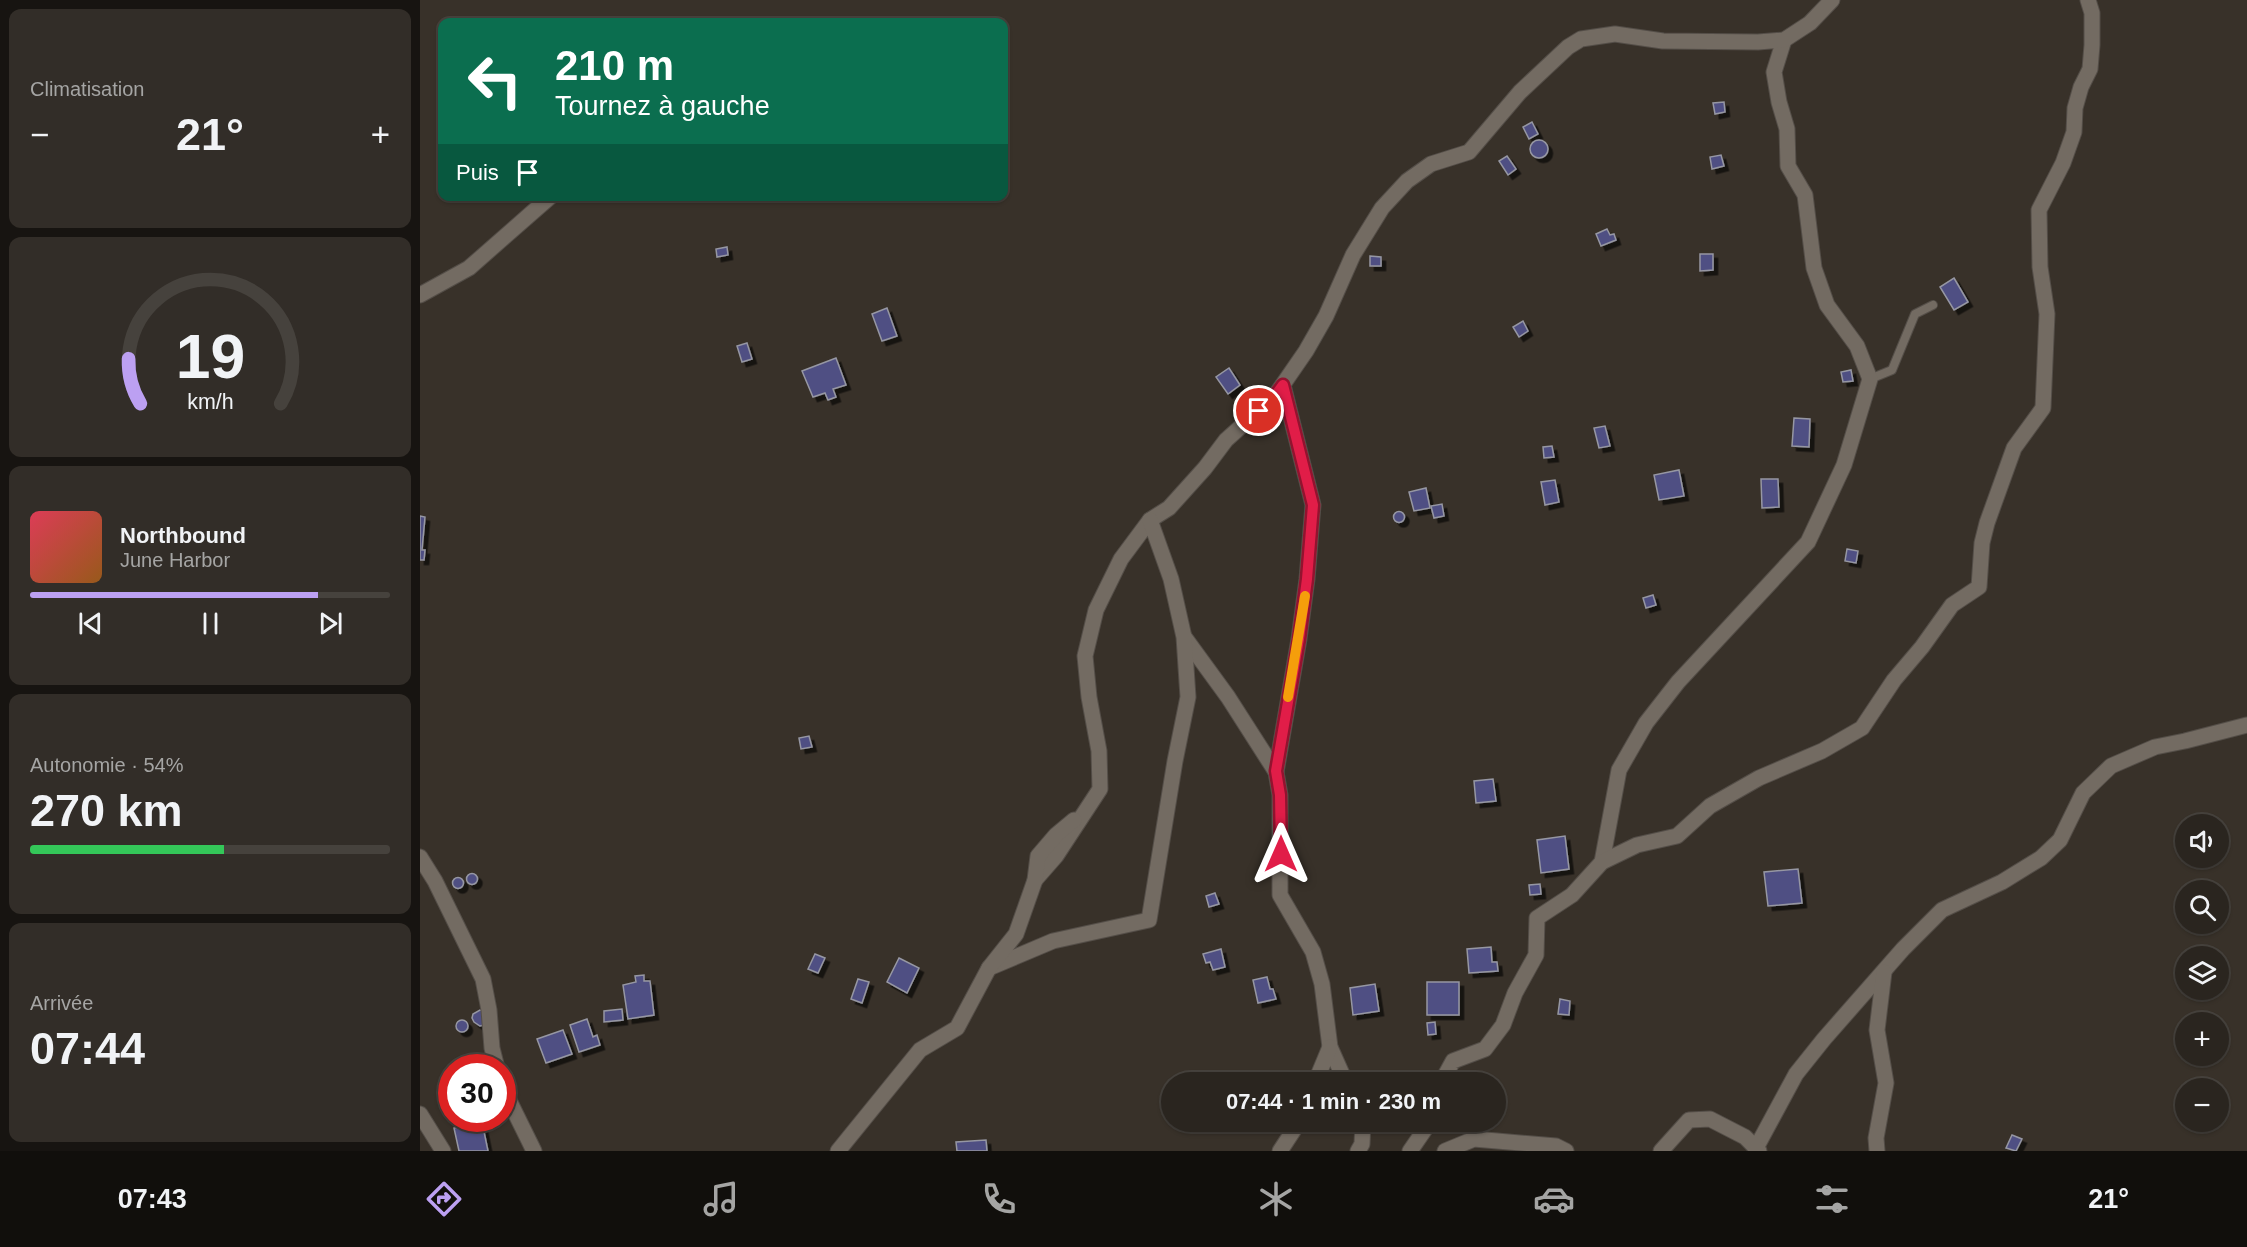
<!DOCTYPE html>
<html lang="fr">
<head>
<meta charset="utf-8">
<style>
  body { margin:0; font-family:Arial,sans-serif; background:#322d28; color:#f1f3f6; height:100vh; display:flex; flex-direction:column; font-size:22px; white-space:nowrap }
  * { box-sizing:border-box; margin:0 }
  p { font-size:20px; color:#a5a5a4 }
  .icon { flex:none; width:33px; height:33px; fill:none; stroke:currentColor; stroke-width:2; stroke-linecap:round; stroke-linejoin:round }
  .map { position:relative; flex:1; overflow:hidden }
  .side { display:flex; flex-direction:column; gap:9px; padding:9px; background:#171411; width:420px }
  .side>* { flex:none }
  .banner { position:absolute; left:18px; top:18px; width:570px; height:183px; border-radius:12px; box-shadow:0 2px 4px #0004,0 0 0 2px #46423d; background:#0b6e4f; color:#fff; overflow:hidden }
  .fabs { position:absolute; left:1755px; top:814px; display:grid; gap:12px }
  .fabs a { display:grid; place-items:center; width:54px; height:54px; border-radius:50%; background:#2a251f; box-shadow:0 2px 4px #0004,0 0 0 2px #46423d; font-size:30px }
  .speed { position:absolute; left:18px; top:1054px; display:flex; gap:12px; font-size:30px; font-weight:700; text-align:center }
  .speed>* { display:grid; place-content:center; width:78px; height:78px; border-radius:50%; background:#2a251f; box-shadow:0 2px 4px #0004,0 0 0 2px #46423d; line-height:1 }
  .speed .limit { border:9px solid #d22; background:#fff; color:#111 }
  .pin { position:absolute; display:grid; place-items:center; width:51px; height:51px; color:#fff; margin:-26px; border:3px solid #fff; border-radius:50%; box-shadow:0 2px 6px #0007 }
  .me { position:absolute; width:66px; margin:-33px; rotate:0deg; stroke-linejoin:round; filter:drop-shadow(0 0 4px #0008) }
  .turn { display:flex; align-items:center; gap:21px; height:126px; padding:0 18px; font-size:27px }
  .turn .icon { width:78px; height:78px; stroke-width:2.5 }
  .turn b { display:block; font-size:42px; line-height:51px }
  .then { display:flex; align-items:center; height:57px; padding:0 18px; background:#0003; gap:12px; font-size:22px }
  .big { font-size:45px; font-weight:600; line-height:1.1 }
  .side .card { flex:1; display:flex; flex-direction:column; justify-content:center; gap:9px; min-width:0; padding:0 21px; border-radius:12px; background:#322d28 }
  .side .dial { align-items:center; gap:0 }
  .dial svg { height:156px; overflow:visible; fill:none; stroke:#46423d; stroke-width:7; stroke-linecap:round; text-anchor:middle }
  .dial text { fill:#f1f3f6; stroke:none }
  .song { display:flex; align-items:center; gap:18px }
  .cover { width:72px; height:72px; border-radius:9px; background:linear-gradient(135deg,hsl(350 70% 55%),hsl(30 70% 35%)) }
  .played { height:6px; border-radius:3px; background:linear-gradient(90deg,#bca0f2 80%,#46423d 80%) }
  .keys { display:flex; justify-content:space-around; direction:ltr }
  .heat { display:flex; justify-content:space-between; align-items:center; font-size:33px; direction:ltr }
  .charge { height:9px; border-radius:4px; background:linear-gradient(90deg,#34c759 54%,#46423d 0) }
  .trip { position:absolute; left:741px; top:1072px; width:345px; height:60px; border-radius:30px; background:#2a251f; box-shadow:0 2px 4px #0004,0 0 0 2px #46423d; font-weight:600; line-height:60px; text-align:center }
  .menu { display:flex; height:96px; justify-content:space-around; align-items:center; background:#110f0c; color:#a5a5a4 }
  .menu .icon { width:42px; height:42px }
  .menu .current { color:#bca0f2 }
  .menu b { font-size:27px; color:#f1f3f6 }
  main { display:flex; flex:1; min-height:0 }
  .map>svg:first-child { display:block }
  .building { fill:#4f4f83; stroke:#9697a3; stroke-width:1.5; filter:url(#shadow) }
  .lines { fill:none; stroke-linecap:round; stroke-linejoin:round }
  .service-casing { stroke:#544e48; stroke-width:10 }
  .minor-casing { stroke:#544e48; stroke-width:17 }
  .service { stroke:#736b62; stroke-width:8 }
  .minor { stroke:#736b62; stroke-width:15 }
  .route-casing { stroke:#92132f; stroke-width:15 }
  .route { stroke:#e11d48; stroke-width:10 }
  .slow { stroke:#f59e0b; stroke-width:10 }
</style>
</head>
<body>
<main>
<section class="side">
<div class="card"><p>Climatisation</p>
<div class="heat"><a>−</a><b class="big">21°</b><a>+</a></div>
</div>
<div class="card dial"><svg viewBox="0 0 100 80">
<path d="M14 69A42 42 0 1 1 86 69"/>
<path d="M14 69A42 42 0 0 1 8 46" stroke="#bca0f2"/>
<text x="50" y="56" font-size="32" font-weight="700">19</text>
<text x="50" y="72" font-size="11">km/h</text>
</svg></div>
<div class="card">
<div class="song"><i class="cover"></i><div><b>Northbound</b><p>June Harbor</p></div></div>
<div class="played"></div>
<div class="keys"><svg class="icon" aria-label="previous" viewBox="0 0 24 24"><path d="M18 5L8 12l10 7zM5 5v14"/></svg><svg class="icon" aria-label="pause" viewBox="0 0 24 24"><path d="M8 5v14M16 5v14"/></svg><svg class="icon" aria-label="next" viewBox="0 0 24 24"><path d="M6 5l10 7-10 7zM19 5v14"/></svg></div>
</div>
<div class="card"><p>Autonomie · 54%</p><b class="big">270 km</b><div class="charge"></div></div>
<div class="card"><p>Arrivée</p><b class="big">07:44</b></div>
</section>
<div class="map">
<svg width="1827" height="1151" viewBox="0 0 1827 1151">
  <defs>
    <filter id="shadow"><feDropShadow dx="4.5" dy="4.5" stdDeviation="0" flood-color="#0009"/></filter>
  </defs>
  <rect width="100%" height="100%" fill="#383129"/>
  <g class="building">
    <polygon points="1304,102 1305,112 1295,114 1293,103"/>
    <polygon points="1112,122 1118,134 1109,139 1103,127"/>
    <circle cx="1119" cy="149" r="9"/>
    <polygon points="1301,155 1304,166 1292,169 1290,157"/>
    <polygon points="1087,156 1096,169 1088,175 1079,161"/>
    <polygon points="1187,229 1190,235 1194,234 1196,240 1181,246 1176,234"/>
    <polygon points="307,247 308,255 297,257 296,249"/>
    <polygon points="1280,254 1293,254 1293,270 1280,271"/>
    <polygon points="950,256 961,257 961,266 950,266"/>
    <polygon points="1534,278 1548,302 1534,310 1520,287"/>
    <polygon points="467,308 477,336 462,341 452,314"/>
    <polygon points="1103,321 1108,331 1099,337 1093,327"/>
    <polygon points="327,343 332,359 322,362 317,346"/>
    <polygon points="416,358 426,385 413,389 416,397 408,400 405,393 393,397 382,371"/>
    <polygon points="809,368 820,385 808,394 796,377"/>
    <polygon points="1431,370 1433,381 1423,382 1421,372"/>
    <polygon points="1374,418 1390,419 1389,447 1372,446"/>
    <polygon points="1185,426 1190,446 1179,448 1174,428"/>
    <polygon points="1132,446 1134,457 1124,458 1123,447"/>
    <polygon points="1259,470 1264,496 1239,500 1234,475"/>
    <polygon points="1341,479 1358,479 1359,507 1342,508"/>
    <polygon points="1135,480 1139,502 1125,505 1121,482"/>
    <polygon points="1006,488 1010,508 994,511 989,492"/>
    <polygon points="1022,504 1024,516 1014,518 1011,506"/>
    <circle cx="979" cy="517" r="5.5"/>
    <polygon points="0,516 5,517 2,550 5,550 4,560 0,560"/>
    <polygon points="1427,549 1438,551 1436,563 1425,561"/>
    <polygon points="1233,595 1236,605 1226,608 1223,598"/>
    <polygon points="389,736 392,747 381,749 379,738"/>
    <polygon points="1073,779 1076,801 1056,803 1054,781"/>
    <polygon points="1145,836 1149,869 1121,873 1117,840"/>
    <polygon points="1378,869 1382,903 1348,906 1344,872"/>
    <circle cx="52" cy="879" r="5.5"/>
    <circle cx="38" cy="883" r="5.5"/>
    <polygon points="1120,884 1121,894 1110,895 1109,885"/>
    <polygon points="795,893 799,904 789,907 786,896"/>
    <polygon points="1071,947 1072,962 1077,962 1078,971 1049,973 1047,949"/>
    <polygon points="801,949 805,967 793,970 790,962 786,963 783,954"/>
    <polygon points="395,954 405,958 398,973 388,969"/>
    <polygon points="479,958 499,968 487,993 467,982"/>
    <polygon points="224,975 224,981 230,981 234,1015 208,1019 203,985 216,982 215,976"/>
    <polygon points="847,977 850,989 853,989 856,999 838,1003 833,980"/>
    <polygon points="438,979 449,982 442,1003 431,999"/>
    <rect x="1007" y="982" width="32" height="33"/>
    <polygon points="955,984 959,1011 933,1015 930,988"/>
    <polygon points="1140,999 1150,1001 1149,1015 1138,1014"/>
    <polygon points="202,1009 203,1020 184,1022 184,1011"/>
    <polygon points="60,1010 64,1011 64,1025 60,1026 54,1022 52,1018 53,1014"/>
    <polygon points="167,1019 173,1037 177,1035 180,1045 159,1052 150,1025"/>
    <circle cx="42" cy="1026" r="6"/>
    <polygon points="1015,1022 1016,1034 1008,1035 1007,1023"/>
    <polygon points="143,1030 152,1054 126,1063 117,1039"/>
    <polygon points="1008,1071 1008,1083 980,1083 979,1073"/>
    <polygon points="62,1122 68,1151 39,1151 34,1128"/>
    <polygon points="1592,1135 1602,1139 1596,1151 1586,1148"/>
    <polygon points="566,1140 567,1151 537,1151 536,1142"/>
  </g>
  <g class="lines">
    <defs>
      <polyline id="service" points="1450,379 1472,370 1495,314 1513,305"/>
      <g id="minor">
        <polyline points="0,295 49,268 131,196"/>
        <polyline points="863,385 893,505 887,579 879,639 856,772 860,795 860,895 893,952 902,984 910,1047 926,1083"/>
        <polyline points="765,638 808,697 856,772"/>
        <polyline points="0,857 15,881 63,979 69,1010 72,1048 77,1068"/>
        <polyline points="1182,862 1199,770 1226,723 1258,682 1388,542 1424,465 1450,379 1437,346 1407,305 1394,268 1385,195 1368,166 1367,129 1359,102 1354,72 1364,40"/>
        <polyline points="615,880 636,856 680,789 679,751 669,697 665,656 676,610 701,559 730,520 749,508 785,468 806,440 855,396 886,351 906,316 933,255 962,208 987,181 1011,164 1049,152 1100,92 1148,47 1161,39 1195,34 1243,41 1338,42 1364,40 1390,23 1412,0"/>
        <polyline points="569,968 633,941 729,920 755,761 768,697 764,637 751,579 730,520"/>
        <polyline points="895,1083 910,1047"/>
        <polyline points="1021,1083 1033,1061 1065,1049 1083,1025 1095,993 1116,955 1117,918 1152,895 1182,862 1217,845 1257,836 1290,806 1339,778 1402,751 1442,728 1474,680 1502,647 1532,605 1559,587 1562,543 1567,523 1594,448 1623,408 1627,314 1620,267 1619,210 1643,163 1654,132 1655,108 1661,87 1670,69 1672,45 1672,13 1668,0"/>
        <polyline points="82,1086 114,1151"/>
        <polyline points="0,1114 23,1151"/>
        <polyline points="1336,1148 1376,1074 1404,1039 1483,949 1522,910 1582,882 1621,858 1640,840 1663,793 1691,766 1735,747 1765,741 1827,725"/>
        <polyline points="418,1151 500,1050 537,1028 569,968 596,934 615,880 618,856 636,835 654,820"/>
        <polyline points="860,1151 879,1122"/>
        <polyline points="938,1151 942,1144 943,1122"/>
        <polyline points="990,1151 1010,1122"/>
        <polyline points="1025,1151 1054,1139 1136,1146 1146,1151"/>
        <polyline points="1241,1151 1269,1120 1290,1119 1325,1137 1339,1151"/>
        <polyline points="1457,1151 1456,1138 1466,1083 1457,1030 1464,972"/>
      </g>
    </defs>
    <use href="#service" class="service-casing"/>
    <use href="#minor" class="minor-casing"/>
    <use href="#service" class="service"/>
    <use href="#minor" class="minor"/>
  </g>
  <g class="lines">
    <defs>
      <polyline id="route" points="839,411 855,396 863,385 893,505 887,579 879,639 856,771 860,795 861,854"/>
    </defs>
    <use href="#route" class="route-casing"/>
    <use href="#route" class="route"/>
    <polyline class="slow" points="868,697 885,596"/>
  </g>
</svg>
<div class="fabs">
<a><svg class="icon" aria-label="sound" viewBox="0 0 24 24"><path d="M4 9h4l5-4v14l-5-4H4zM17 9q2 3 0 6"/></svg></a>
<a><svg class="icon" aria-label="search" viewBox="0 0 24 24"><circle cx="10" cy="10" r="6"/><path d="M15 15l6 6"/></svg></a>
<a><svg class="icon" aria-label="layers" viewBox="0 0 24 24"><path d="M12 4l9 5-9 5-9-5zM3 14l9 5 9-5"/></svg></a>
<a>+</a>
<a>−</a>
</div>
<div class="speed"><div class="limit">30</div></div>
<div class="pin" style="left:839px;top:411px;background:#d93025"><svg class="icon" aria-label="arrive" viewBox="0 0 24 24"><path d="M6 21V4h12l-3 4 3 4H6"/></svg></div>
<svg class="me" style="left:861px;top:854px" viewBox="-20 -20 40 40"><path d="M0-17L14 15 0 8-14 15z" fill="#e11d48" stroke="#fff" stroke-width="4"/></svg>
<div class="trip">07:44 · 1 min · 230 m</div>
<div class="banner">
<div class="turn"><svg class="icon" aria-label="left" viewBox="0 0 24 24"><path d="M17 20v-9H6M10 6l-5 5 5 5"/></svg><div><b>210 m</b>Tournez à gauche</div></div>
<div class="then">Puis<svg class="icon" aria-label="arrive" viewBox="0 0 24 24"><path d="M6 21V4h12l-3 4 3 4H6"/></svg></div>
</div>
</div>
</main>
<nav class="menu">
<b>07:43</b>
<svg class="icon current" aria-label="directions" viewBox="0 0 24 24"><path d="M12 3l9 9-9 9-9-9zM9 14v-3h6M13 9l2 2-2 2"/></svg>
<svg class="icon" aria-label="music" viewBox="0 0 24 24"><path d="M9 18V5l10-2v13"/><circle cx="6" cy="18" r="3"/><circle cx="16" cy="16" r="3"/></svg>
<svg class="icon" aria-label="phone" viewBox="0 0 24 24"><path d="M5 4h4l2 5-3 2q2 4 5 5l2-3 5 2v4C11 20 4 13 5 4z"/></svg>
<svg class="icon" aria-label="climate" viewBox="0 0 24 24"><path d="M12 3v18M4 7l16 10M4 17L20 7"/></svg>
<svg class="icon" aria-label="car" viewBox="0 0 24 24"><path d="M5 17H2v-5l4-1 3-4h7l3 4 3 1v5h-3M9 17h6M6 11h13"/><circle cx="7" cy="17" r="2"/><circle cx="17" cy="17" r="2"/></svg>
<svg class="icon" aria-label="filters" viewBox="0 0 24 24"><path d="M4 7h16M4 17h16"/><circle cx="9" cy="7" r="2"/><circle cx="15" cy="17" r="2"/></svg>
<b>21°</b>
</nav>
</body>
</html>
